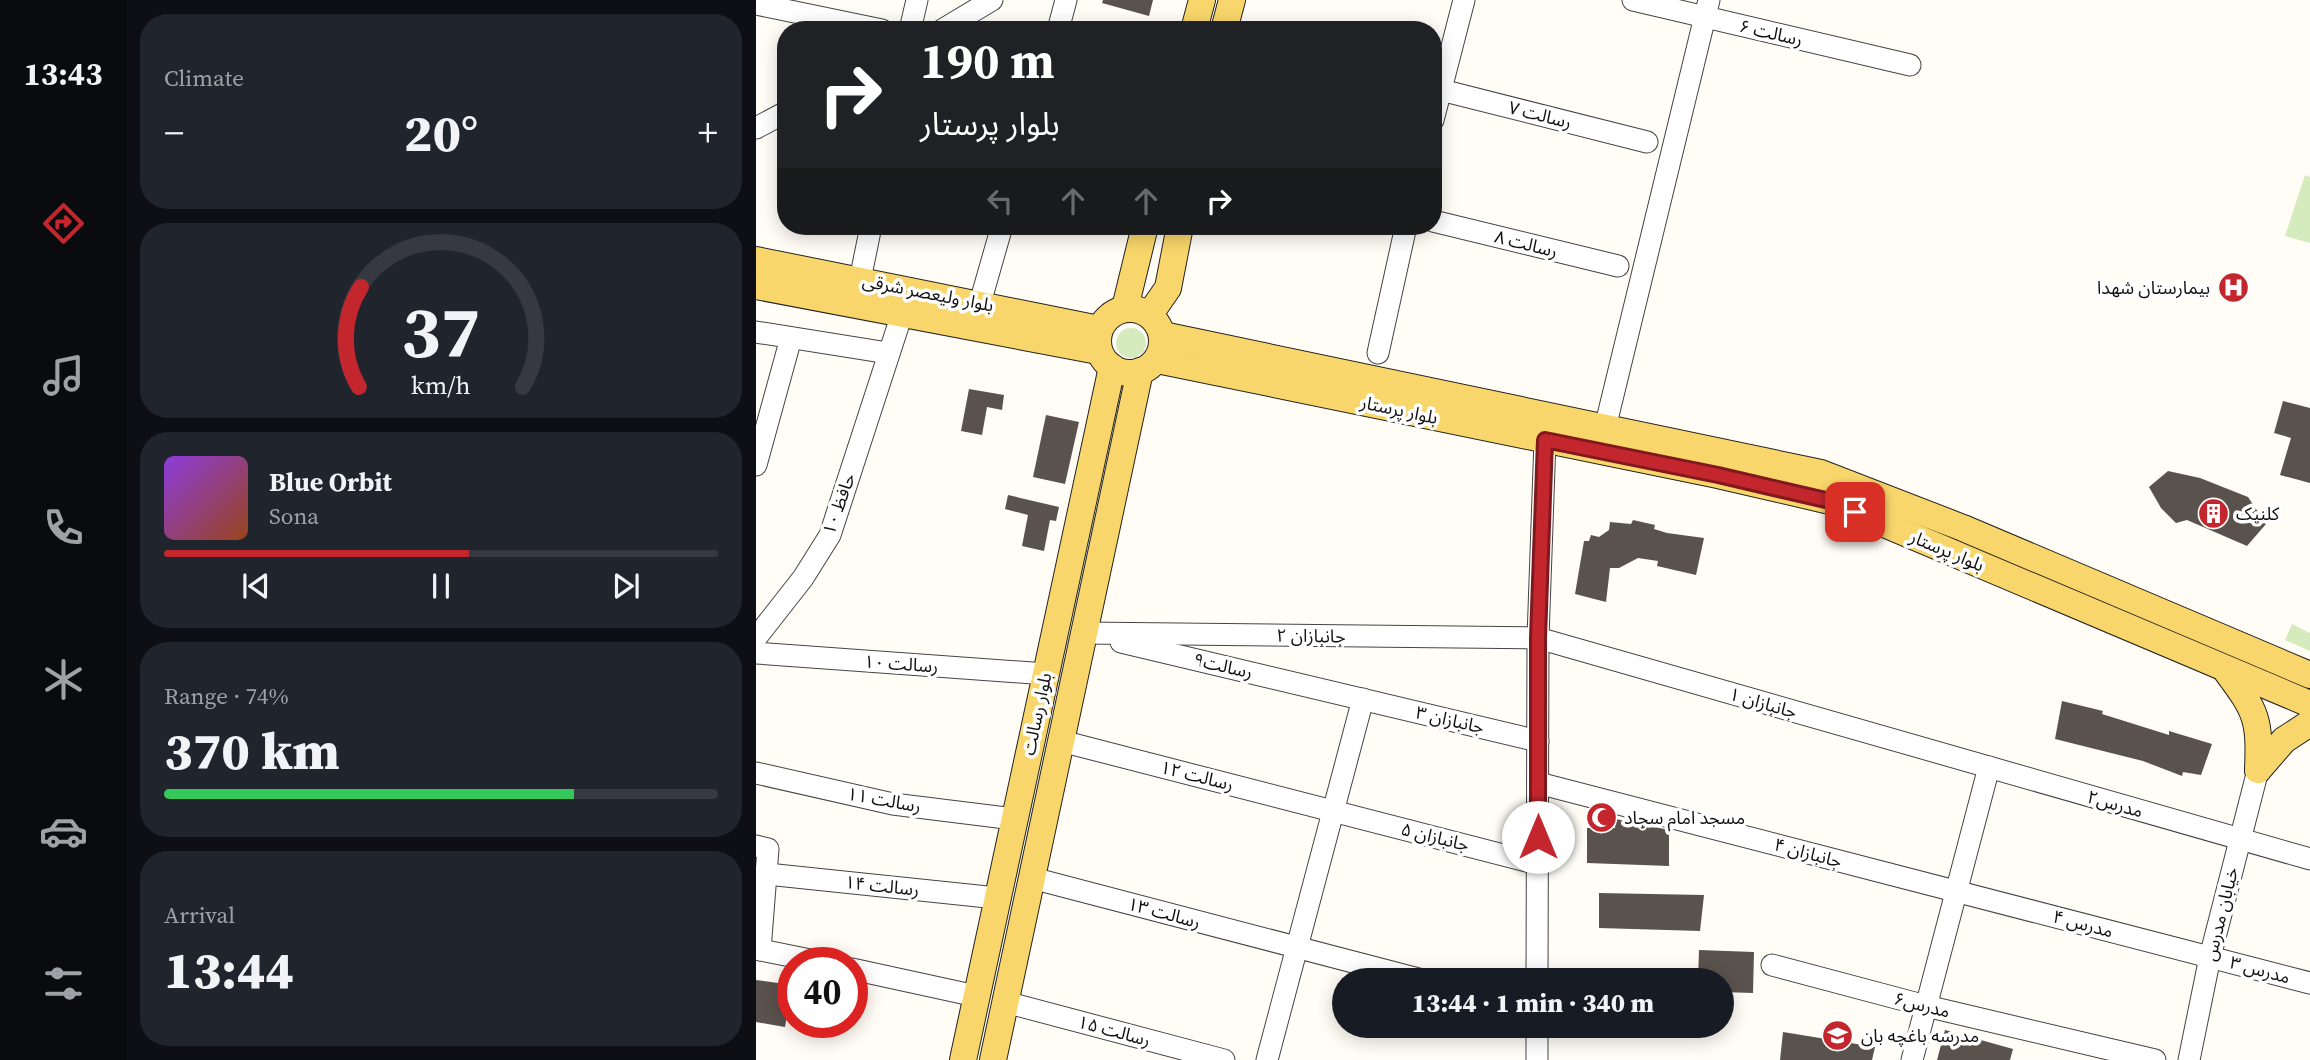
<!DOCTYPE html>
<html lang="en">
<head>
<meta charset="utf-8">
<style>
  body { margin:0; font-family:"Source Serif 4","Noto Sans Arabic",serif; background:#20242c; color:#f1f3f6; height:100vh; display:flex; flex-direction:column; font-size:26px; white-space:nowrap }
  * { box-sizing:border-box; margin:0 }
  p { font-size:23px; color:#9ea1a6 }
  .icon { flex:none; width:38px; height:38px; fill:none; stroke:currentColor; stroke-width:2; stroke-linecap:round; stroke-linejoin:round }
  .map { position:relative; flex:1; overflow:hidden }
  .details { display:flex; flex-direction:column; gap:14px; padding:14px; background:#0d0f14; width:630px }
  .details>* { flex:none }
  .guide { position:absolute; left:21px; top:21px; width:665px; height:214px; border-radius:28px; box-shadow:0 4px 18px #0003; background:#202124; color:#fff; overflow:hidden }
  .speed { position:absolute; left:21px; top:947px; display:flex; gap:14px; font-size:35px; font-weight:700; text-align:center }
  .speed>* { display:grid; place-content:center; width:91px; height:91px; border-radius:50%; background:#171b24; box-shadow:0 4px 18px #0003; line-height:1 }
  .speed .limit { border:10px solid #d22; background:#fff; color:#111 }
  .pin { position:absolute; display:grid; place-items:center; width:60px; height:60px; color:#fff; margin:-30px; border-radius:14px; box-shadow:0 4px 10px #0006 }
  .me { position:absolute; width:77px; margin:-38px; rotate:0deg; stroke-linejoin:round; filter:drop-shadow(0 0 5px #0008) }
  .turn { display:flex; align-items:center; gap:24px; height:147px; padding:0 28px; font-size:32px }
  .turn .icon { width:91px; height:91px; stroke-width:2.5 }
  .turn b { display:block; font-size:49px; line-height:60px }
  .lanes { display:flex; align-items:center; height:66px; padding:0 28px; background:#0003; justify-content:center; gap:35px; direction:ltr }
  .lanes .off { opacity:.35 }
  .big { font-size:52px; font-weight:800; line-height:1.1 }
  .details .tile { flex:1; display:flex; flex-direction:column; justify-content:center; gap:10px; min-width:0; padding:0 24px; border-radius:28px; background:#20242c }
  .details .dial { align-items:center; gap:0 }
  .dial svg { height:182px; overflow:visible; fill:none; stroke:#363941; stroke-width:7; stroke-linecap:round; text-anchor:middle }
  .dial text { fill:#f1f3f6; stroke:none }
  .song { display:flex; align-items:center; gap:21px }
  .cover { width:84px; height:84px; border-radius:10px; background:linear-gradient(135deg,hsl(270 70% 55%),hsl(20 70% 35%)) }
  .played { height:7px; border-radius:4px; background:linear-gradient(90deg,#c4262e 55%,#363941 55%) }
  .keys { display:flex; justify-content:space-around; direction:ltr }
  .heat { display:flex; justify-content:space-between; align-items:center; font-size:38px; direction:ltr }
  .charge { height:10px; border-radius:5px; background:linear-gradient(90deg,#34c759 74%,#363941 0) }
  .trip { position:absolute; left:576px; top:968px; width:402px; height:70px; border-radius:35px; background:#171b24; box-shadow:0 4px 18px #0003; font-weight:800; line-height:70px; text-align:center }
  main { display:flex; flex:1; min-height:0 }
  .tab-bar { display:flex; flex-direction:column; width:126px; justify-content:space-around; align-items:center; background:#090b0e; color:#9ea1a6 }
  .tab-bar .icon { width:49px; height:49px }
  .tab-bar .current { color:#c4262e }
  .tab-bar b { font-size:32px; color:#f1f3f6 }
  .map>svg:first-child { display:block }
  .green { fill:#d5ebbd }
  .building { fill:#5a524d }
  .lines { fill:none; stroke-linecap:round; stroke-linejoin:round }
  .minor-casing { stroke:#444; stroke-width:23 }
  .major-casing { stroke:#222; stroke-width:28 }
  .minor { stroke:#fff; stroke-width:21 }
  .major { stroke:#f9d66b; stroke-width:26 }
  .route-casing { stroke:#7f191e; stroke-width:18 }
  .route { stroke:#c4262e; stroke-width:12 }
  .labels { text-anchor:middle; stroke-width:7; stroke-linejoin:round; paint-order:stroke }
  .street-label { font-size:18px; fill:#111; stroke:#fff }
  .poi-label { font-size:18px; fill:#111; stroke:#fff; text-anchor:start }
</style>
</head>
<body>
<main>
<nav class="tab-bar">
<b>13:43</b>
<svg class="icon current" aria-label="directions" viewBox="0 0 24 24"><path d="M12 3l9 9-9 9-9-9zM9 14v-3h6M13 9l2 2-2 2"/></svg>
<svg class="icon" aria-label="music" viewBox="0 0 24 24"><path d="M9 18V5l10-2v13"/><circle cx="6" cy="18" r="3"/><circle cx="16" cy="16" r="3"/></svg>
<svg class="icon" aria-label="phone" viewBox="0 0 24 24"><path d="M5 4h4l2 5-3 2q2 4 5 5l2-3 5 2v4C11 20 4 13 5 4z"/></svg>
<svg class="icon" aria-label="climate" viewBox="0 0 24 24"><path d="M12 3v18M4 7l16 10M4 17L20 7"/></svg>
<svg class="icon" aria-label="car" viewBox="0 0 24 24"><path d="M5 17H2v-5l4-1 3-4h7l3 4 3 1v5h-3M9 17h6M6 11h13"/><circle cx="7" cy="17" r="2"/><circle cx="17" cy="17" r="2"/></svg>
<svg class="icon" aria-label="filters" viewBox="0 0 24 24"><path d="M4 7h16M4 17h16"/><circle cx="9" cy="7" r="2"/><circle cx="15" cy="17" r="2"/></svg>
</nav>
<section class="details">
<div class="tile"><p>Climate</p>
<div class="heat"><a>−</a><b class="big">20°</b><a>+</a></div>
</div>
<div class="tile dial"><svg viewBox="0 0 100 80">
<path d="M14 69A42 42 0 1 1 86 69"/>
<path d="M14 69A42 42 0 0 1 15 25" stroke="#c4262e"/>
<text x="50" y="56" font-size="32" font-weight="700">37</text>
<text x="50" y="72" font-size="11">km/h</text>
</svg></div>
<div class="tile">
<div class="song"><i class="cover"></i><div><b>Blue Orbit</b><p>Sona</p></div></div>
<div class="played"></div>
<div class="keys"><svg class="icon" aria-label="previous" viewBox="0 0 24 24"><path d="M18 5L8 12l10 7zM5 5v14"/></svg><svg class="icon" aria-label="pause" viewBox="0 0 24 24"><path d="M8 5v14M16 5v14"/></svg><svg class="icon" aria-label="next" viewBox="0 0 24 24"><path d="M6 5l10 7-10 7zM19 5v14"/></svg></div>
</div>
<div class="tile"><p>Range · 74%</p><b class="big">370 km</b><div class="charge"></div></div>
<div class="tile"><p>Arrival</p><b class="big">13:44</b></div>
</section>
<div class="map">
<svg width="1554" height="1060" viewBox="0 0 1554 1060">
  <rect width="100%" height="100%" fill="#fffdf5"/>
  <g class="green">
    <polygon points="1549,175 1554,177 1554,243 1529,236"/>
    <circle cx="375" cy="343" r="15"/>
    <polygon points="1536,624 1554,633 1554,651 1529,640"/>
  </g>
  <g class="building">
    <polygon points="347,0 397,0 393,16 346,3"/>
    <polygon points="213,389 248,395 246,410 231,407 226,435 205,431"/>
    <polygon points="1527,401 1554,408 1554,483 1524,475 1535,438 1518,433"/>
    <polygon points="290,415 323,422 309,484 277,477"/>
    <polygon points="1412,471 1444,478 1492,497 1510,524 1491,546 1431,520 1420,523 1405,508 1393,487"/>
    <polygon points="252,495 303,507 300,521 294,520 288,551 266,546 272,515 249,509"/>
    <polygon points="877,520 899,525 898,529 911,533 948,538 940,575 901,566 902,561 882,558 863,568 854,568 850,602 819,594 828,541 833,541 835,535 843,537 853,530 854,522 875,524"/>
    <polygon points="1306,701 1347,711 1346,714 1413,735 1413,731 1456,744 1445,775 1427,772 1426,776 1387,761 1299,739"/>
    <polygon points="860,819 913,830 913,866 831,863 831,828 859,828"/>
    <polygon points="843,893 948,895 944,931 843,928"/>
    <polygon points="943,950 998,952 997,993 966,992 966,980 942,980"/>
    <polygon points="0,980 36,985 29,1027 0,1022"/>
    <polygon points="1189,1030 1257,1049 1254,1060 1181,1060"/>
    <polygon points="1027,1032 1119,1047 1116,1060 1024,1060"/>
  </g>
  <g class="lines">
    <defs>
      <g id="minor">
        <polyline points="877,0 1154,65"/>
        <polyline points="0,4 126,30"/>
        <polyline points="154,30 161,0"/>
        <polyline points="186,30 236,0"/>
        <polyline points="302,30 310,0"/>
        <polyline points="677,88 891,142"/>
        <polyline points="677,120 708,0"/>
        <polyline points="0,128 30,112"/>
        <polyline points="677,221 862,266"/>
        <polyline points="104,280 115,226"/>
        <polyline points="224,303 246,226"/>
        <polyline points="0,332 132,353"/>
        <polyline points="622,353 650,226"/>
        <polyline points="849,428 953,0"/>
        <polyline points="0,465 35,338"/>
        <polyline points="328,633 782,638 1554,859"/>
        <polyline points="0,638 47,578 74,535 146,314"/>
        <polyline points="365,642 782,741"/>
        <polyline points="0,653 290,674"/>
        <polyline points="305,741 782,864"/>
        <polyline points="0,773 137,804 258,819"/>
        <polyline points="782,783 1554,983"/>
        <polyline points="0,846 12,849 4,950"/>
        <polyline points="11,874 241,898"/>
        <polyline points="276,878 666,980"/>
        <polyline points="0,949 64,962"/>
        <polyline points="1016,965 1170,1006 1399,1060"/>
        <polyline points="96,969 220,996"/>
        <polyline points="781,980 782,638 789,440"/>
        <polyline points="249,1002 468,1060"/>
        <polyline points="511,1060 607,699"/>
        <polyline points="781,1060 781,1026"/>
        <polyline points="1156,1060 1233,767"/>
        <polyline points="1433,1060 1454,957 1502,770"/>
      </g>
      <g id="major">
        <polyline points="438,30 446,0"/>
        <polyline points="468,30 476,0"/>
        <polyline points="0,260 343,329"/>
        <polyline points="0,286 342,351"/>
        <polyline points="369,308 389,226"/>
        <circle cx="374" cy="341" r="32"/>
        <polyline points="394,314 412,288 424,226"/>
        <polyline points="407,335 1065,473 1207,528 1554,675"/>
        <polyline points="401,360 962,475 1074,501 1554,704"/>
        <path d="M1471 672C1501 712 1504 720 1502 770"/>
        <polyline points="1502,770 1528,740 1554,723"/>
        <polyline points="207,1060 356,367"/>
        <polyline points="237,1060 384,371"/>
      </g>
    </defs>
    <use href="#minor" class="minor-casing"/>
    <use href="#major" class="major-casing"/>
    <use href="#minor" class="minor"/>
    <use href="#major" class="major"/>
  </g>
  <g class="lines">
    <defs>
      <polyline id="route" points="782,837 782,638 789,440 962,475 1074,501 1099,512"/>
    </defs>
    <use href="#route" class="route-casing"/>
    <use href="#route" class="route"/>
  </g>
  <defs>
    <symbol id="hospital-disc" viewBox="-11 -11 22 22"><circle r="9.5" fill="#c4262e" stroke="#fff"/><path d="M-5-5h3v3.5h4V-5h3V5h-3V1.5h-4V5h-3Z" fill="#fff"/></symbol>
    <symbol id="building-disc" viewBox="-11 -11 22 22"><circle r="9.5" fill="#c4262e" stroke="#fff"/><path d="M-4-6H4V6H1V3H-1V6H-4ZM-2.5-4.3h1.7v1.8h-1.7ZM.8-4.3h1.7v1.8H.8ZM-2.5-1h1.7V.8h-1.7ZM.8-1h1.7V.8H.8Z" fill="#fff"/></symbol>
    <symbol id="mosque-disc" viewBox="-11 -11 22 22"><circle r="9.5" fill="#c4262e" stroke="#fff"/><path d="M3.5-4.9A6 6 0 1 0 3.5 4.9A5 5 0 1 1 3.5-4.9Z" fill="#fff"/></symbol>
    <symbol id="school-disc" viewBox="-11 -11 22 22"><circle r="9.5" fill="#c4262e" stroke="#fff"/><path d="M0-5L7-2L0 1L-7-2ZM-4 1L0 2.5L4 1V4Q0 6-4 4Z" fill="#fff"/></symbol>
  </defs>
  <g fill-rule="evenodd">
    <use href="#hospital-disc" x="1460" y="270" width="35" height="35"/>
    <use href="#building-disc" x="1440" y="496" width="35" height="35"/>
    <use href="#mosque-disc" x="828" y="800" width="35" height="35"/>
    <use href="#school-disc" x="1064" y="1018" width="35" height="35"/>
  </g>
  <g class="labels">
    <g class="street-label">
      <text transform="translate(1015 33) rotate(13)" y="6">رسالت ۶</text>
      <text transform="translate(784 115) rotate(14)" y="6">رسالت ۷</text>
      <text transform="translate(770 244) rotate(14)" y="6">رسالت ۸</text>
      <text transform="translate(172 293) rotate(11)" y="6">بلوار ولیعصر شرقی</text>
      <text transform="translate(643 410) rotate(12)" y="6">بلوار پرستار</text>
      <text transform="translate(83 504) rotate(-70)" y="6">حافظ ۱۰</text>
      <text transform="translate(1191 551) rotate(23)" y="6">بلوار پرستار</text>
      <text transform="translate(555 636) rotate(1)" y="6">جانبازان ۲</text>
      <text transform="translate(145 664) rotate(4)" y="6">رسالت ۱۰</text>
      <text transform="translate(467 666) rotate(13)" y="6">رسالت۹</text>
      <text transform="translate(1007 703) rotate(16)" y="6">جانبازان ۱</text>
      <text transform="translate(281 714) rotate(-78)" y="6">بلوار رسالت</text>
      <text transform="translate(694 720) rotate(13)" y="6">جانبازان ۳</text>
      <text transform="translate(441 776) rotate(14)" y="6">رسالت ۱۲</text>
      <text transform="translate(128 800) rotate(10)" y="6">رسالت ۱۱</text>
      <text transform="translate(1359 804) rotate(16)" y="6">مدرس۲</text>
      <text transform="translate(679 837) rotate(14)" y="6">جانبازان ۵</text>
      <text transform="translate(1052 853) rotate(15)" y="6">جانبازان ۴</text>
      <text transform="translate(126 886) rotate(6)" y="6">رسالت ۱۴</text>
      <text transform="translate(408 913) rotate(15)" y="6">رسالت ۱۳</text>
      <text transform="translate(1465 914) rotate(-76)" y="6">خیابان مدرس</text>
      <text transform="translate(1327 924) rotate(15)" y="6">مدرس ۴</text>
      <text transform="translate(1504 970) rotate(15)" y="6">مدرس ۳</text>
      <text transform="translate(1166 1005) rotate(14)" y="6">مدرس۶</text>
      <text transform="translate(358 1031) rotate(15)" y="6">رسالت ۱۵</text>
    </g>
    <g class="poi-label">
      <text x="1454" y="294" text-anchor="end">بیمارستان شهدا</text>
      <text x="1480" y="520">کلنیک</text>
      <text x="868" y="824">مسجد امام سجاد</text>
      <text x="1105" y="1042">مدرسه باغچه بان</text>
    </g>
  </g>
</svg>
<div class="speed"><div class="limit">40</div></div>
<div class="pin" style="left:1099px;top:512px;background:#d93025"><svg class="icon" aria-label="arrive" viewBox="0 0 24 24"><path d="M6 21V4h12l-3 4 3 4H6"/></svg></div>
<svg class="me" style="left:782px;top:837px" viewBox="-20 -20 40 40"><circle r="19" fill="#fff"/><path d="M0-13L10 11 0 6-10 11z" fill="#c4262e"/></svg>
<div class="trip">13:44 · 1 min · 340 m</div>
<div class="guide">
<div class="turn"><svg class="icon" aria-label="right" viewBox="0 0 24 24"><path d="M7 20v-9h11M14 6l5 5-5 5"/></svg><div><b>190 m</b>بلوار پرستار</div></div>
<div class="lanes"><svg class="icon off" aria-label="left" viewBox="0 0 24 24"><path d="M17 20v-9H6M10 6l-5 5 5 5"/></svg><svg class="icon off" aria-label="ahead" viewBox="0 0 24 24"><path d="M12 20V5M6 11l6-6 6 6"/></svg><svg class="icon off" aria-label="ahead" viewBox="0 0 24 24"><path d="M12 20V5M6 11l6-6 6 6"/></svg><svg class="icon" aria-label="right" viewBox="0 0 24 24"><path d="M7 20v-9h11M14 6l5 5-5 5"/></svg></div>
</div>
</div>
</main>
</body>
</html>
